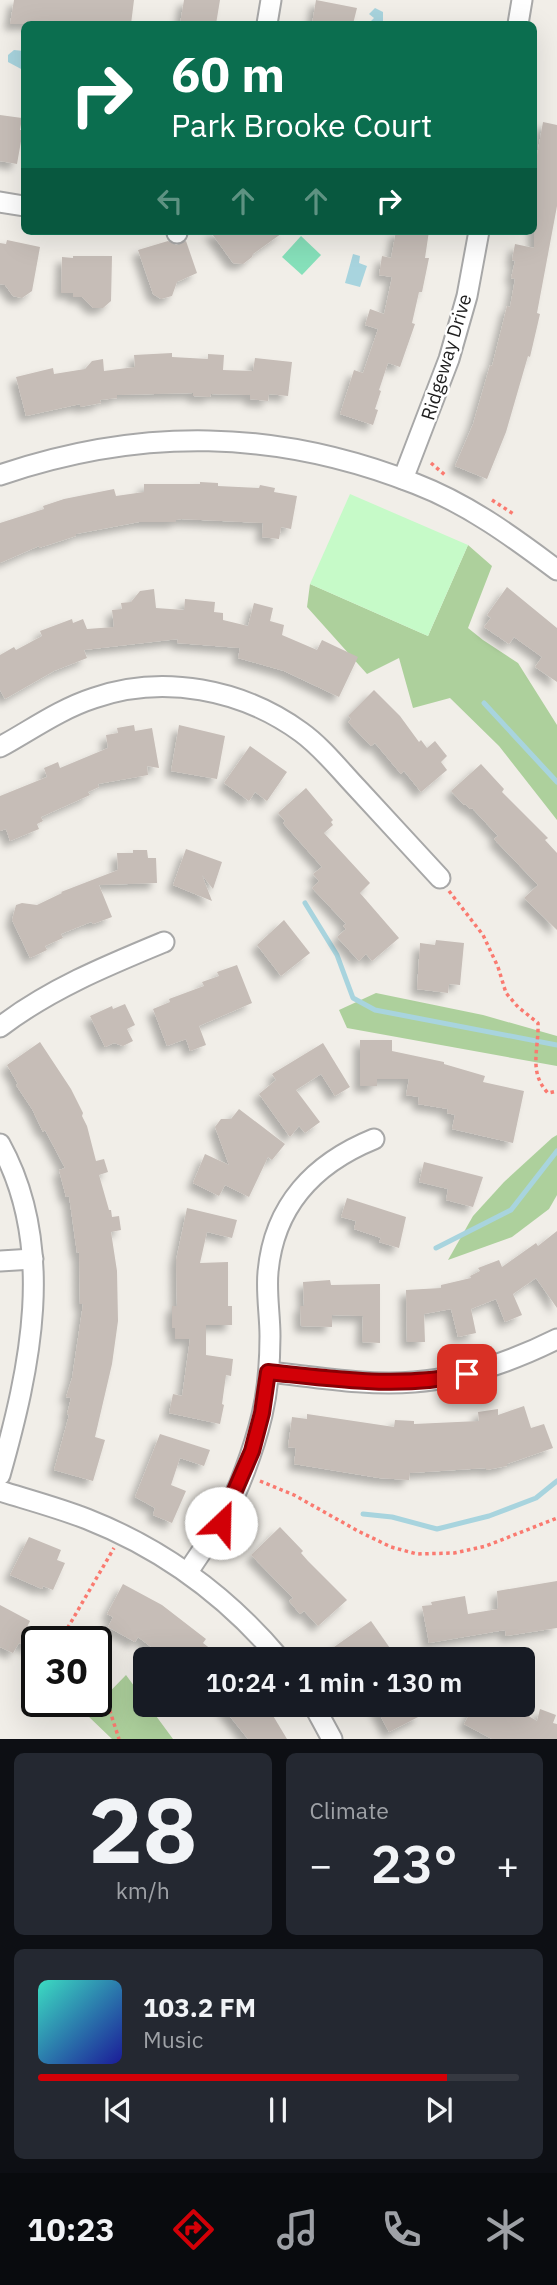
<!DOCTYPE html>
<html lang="en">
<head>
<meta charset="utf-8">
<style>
  body { margin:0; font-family:"IBM Plex Sans",sans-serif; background:#242831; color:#f1f3f6; height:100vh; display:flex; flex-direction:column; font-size:26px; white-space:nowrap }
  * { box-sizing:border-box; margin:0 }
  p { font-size:23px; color:#9ea1a6 }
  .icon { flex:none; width:38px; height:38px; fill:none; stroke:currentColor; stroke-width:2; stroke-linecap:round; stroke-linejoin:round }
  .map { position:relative; height:1739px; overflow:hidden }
  .drawer { display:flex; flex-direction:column; gap:14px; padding:14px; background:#0d0f14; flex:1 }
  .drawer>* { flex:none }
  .hud { position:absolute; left:21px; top:21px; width:516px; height:214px; border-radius:10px; box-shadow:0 7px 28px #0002; background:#0b6e4f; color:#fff; overflow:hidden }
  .speed { position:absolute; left:21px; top:1626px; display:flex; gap:14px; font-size:35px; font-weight:700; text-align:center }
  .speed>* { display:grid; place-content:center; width:91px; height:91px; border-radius:50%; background:#171b24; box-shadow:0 7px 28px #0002; line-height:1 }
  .speed .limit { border:4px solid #111; border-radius:10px; background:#fff; color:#111 }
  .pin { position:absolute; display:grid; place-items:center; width:60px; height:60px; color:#fff; margin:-30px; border-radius:14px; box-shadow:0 4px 10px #0006 }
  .me { position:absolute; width:77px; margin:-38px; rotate:24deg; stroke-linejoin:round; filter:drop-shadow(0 0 5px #0008) }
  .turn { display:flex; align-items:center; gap:24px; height:147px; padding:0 35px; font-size:32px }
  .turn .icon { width:91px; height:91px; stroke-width:2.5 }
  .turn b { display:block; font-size:49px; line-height:60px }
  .lanes { display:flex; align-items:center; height:66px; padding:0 35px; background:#0003; justify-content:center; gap:35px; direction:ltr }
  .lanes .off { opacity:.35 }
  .big { font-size:52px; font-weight:600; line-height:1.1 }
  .drawer .widget { flex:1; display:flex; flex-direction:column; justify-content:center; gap:10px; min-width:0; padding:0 24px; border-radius:10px; background:#242831 }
  .drawer .dial { align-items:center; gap:0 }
  .dial b { font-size:91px; line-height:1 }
  .song { display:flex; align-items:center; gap:21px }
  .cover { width:84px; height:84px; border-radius:10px; background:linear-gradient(135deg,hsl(170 70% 55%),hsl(240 70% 35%)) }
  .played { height:7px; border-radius:4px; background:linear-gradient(90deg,#d20007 85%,#363941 85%) }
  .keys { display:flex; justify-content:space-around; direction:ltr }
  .heat { display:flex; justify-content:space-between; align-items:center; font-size:38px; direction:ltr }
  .drawer .tiles { flex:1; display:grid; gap:14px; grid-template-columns:1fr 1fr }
  .widget:last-child { grid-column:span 2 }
  .trip { position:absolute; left:133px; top:1647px; width:402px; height:70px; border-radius:10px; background:#171b24; box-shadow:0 7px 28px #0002; font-weight:600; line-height:70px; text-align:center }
  .tab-bar { display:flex; height:112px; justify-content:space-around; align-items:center; background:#090b0e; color:#9ea1a6 }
  .tab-bar .icon { width:49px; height:49px }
  .tab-bar .current { color:#d20007 }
  .tab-bar b { font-size:32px; color:#f1f3f6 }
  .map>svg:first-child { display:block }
  .forest { fill:#add09c }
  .park { fill:#c6fac8 }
  .pitch { fill:#86e0ba }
  .water { fill:#a8d4de }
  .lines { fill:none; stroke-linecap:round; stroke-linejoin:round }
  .stream { stroke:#a8d4de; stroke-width:5 }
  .building { fill:#c6bdb7; filter:url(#shadow) }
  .minor-casing { stroke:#a8a8a8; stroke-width:23 }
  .path { stroke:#fa7a70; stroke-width:3.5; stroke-dasharray:3.5 3.5; stroke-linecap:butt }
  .minor { stroke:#fff; stroke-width:19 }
  .route-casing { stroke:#880005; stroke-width:18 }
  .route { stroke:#d20007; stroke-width:12 }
  .labels { text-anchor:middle; stroke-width:5; stroke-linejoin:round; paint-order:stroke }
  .street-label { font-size:19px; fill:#212121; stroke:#fff }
</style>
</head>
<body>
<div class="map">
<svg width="557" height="1739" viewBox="0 0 557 1739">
  <defs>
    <filter id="shadow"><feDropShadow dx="-6" dy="6" stdDeviation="3.5" flood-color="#0004"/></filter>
  </defs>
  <rect width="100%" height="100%" fill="#f1eee8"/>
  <g class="forest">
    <polygon points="468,545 492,566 468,628 483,640 518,663 557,725 557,820 499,746 450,698 413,708 399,658 367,674 307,607 310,584 428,636"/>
    <polygon points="376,993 483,1015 557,1036 557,1066 347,1028 339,1010"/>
    <polygon points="557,1135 557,1195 549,1209 512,1237 448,1260 473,1216 504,1182 552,1138"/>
    <polygon points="126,1675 145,1701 145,1704 148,1705 173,1739 112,1739 87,1715"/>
  </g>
  <polygon class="park" points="350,494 468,545 428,636 310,584"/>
  <polygon class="pitch" points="301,236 321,255 302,275 282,257"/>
  <g class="water">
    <polygon points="375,8 383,12 383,24 368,24 374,18 369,14"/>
    <polygon points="14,50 24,51 24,69 23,70 8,62 8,55"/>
    <polygon points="353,254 360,256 359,263 367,266 360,287 345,283"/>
  </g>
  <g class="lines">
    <g class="stream">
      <polyline points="484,703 557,782"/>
      <polyline points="305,903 337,955 353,998 375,1010 557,1045"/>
      <polyline points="436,1248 511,1210 557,1151"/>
      <polyline points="363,1514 392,1517 437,1529 489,1516 536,1498 557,1481"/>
    </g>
  </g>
  <g class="building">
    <polygon points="14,0 134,0 131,24 10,24"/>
    <polygon points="184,0 220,0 216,24 180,24"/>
    <polygon points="316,0 357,8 353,24 312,24"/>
    <polygon points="0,115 22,118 20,130 23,130 17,164 0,161"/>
    <polygon points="543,122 557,125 557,206 537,313 540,314 530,357 528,356 506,432 487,479 455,466 473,424 490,365 492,366 507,306 510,307 515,279 511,278 515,261 512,260 515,244 534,248 534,172"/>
    <polygon points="210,231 285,231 253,254 252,257 243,264 233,263"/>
    <polygon points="396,231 429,231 425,258 429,258 422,292 419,292 412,323 415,324 400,367 388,363 379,390 381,391 375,409 378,410 373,425 340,414 354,370 363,373 378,329 365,325 370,309 384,314 392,277 379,275 382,256 391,258"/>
    <polygon points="7,240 40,247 32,291 22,298 13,296 5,285 0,284 0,243 6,244"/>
    <polygon points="168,241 176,245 186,241 197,273 177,282 172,296 161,299 153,294 138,250"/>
    <polygon points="73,256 112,256 111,301 103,308 93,308 82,297 73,297 73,293 61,293 62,257 73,258"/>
    <polygon points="172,353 172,357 208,359 208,354 224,355 223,370 253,371 255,358 292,362 288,396 269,394 268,401 250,399 250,395 211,394 210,397 193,396 193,393 117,395 117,398 100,400 101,403 80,407 80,404 26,416 16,377 53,368 54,374 85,369 92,361 103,359 104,371 135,367 134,355"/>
    <polygon points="200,482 218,483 218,486 259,488 260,485 275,488 274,492 297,496 291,529 281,527 279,539 262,537 263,523 181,519 176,520 176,522 139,522 76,534 76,536 39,548 39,546 0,563 0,523 44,509 43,506 64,499 114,489 116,496 144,492 144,484 200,484"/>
    <polygon points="507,587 557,628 557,682 535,667 542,657 514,637 509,644 484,627 491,618 487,615"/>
    <polygon points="154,589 156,608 184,610 185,599 215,602 214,612 223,613 223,620 248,626 254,603 273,608 270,621 284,625 282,635 317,650 322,640 358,657 339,697 284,671 238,658 240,648 177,643 178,639 84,650 87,658 54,671 5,699 0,690 0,655 14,647 16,650 42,636 40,631 72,619 73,623 83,619 87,629 114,627 112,610 122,609 121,603 131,602 140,591"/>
    <polygon points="374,690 400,716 419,742 421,740 427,748 435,741 447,756 441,762 447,770 421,792 404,771 401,774 375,743 371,746 348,722 351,719 348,716"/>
    <polygon points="134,725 135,731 152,728 159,768 147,766 148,775 98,784 99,787 88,792 90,795 41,817 43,821 37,824 39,829 10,841 6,829 0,831 0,796 47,777 44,768 58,762 60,768 108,748 106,735 118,733 117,728"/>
    <polygon points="179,725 225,736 217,779 171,771"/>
    <polygon points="250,746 287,772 267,801 255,792 249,801 224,783"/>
    <polygon points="481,764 504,789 502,792 548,838 545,840 557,853 557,930 524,898 538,885 494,839 498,836 472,808 470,809 465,804 464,805 451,791"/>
    <polygon points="306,788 333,820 331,822 333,825 324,833 370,883 360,893 399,938 372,961 366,954 359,961 337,937 346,929 343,926 346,924 312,888 319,881 313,874 322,867 283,823 285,821 278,813"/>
    <polygon points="186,849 222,862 213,889 202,875 212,901 173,885"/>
    <polygon points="133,850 147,850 148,858 156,858 157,883 99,885 112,917 93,924 91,922 61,934 63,938 45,946 47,950 30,958 12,920 16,905 22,903 37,905 62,893 61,892 118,870 117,853 133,853"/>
    <polygon points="284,920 310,953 281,976 257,945"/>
    <polygon points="436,940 464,943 460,985 449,984 448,993 417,989 420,943 435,945"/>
    <polygon points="237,965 252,1003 199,1026 206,1045 190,1051 186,1039 167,1046 153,1009 170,1002 169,999 204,986 202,982 219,976 217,972"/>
    <polygon points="125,1004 135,1025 127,1029 133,1041 123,1046 114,1043 105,1047 90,1016 112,1006 113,1009"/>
    <polygon points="360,1040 392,1040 392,1051 444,1062 444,1064 485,1076 483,1082 524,1091 513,1143 452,1129 455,1115 447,1113 448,1109 418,1104 419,1097 406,1095 409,1079 377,1079 377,1086 360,1086"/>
    <polygon points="40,1042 71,1089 83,1113 82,1116 87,1126 96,1161 104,1159 108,1172 99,1175 109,1210 111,1210 112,1217 119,1216 121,1230 111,1232 117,1271 118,1321 112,1364 95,1437 105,1440 93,1481 54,1470 69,1415 67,1414 71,1398 66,1397 72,1378 83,1304 80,1304 79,1252 77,1253 69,1196 66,1197 59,1170 65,1168 45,1130 43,1132 32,1109 16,1085 18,1084 7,1065"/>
    <polygon points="323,1043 350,1087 335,1096 321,1074 296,1090 320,1122 305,1133 299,1126 290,1137 259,1094 276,1080 272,1074"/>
    <polygon points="239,1109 285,1144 272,1160 268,1157 249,1197 225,1185 219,1196 193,1183 205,1154 229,1165 215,1127 221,1119 231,1119"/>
    <polygon points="424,1162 483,1177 473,1207 446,1200 448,1189 419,1182"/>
    <polygon points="347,1198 406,1217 399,1248 379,1242 381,1238 354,1229 356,1221 341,1217"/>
    <polygon points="187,1208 237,1220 232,1238 207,1232 200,1263 228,1262 228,1306 232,1306 232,1325 206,1325 206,1355 233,1359 231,1376 226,1375 222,1404 224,1405 220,1424 169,1413 173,1394 182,1396 190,1339 175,1339 175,1328 172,1328 172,1306 177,1306 176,1260"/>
    <polygon points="557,1231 557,1308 536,1278 513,1294 522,1315 505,1322 496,1299 471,1309 476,1333 458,1337 451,1309 424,1314 425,1342 407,1342 406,1290 441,1288 441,1285 471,1278 470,1276 480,1271 478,1268 499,1260 502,1267 536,1243 538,1246"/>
    <polygon points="330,1280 331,1285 380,1284 380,1343 362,1342 363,1316 332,1315 332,1327 301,1326 300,1306 304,1306 303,1282"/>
    <polygon points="524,1406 531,1428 544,1424 553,1448 507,1464 507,1466 486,1470 486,1468 410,1473 409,1480 379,1478 294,1464 296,1448 288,1447 292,1417 307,1419 307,1414 394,1427 395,1420 414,1421 414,1424 479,1421 478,1412 498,1409 498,1415"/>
    <polygon points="160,1434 210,1450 204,1466 180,1458 171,1485 186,1491 172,1523 153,1515 155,1508 135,1497"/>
    <polygon points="280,1527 303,1551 301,1553 308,1561 347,1600 318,1626 304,1611 300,1614 289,1601 293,1598 251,1555"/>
    <polygon points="29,1537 61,1550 57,1560 65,1563 53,1590 43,1586 42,1589 10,1575"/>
    <polygon points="557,1581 557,1628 506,1636 505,1630 429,1643 422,1606 432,1605 431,1602 465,1596 468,1614 498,1609 497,1591"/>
    <polygon points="123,1584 162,1605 206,1639 203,1643 212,1650 205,1659 167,1659 138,1637 135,1642 108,1627 113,1617 107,1614"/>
    <polygon points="0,1605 30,1621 26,1629 38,1636 31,1649 19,1643 13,1653 0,1647"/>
    <polygon points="371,1621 392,1651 381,1659 343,1659 334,1647"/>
    <polygon points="220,1704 266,1704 287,1739 248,1739"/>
    <polygon points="374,1704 414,1704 420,1716 389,1732"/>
    <polygon points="475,1704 508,1704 537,1721 540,1709 556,1715 553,1723 557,1724 557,1739 492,1739 464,1724"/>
  </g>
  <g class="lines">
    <defs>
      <g id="minor">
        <polyline points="267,24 271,0"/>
        <polyline points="518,24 522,0"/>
        <polyline points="0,202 24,206"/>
        <polyline points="177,231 177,233"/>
        <path d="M0 475C141 427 277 429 416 484 468 504 513 537 557 570"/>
        <polyline points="403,479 449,359 467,296 479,231"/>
        <path d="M0 747C31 730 60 709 94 698 163 674 242 689 301 732 322 747 339 769 357 788 385 818 412 848 440 878"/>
        <path d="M0 1027C50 989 106 966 164 942"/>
        <path d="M0 1144C57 1247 30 1369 0 1475"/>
        <polyline points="0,1261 33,1259"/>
        <path d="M269 1372C316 1377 366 1386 414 1382 465 1378 511 1362 557 1339"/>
        <path d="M0 1491C29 1500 59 1508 87 1519 163 1549 227 1596 280 1659"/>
        <path d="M188 1572C198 1556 210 1540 220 1524 238 1493 254 1449 262 1415 268 1389 270 1362 270 1336 270 1315 266 1293 268 1272 274 1205 315 1163 374 1139"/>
        <polyline points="313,1704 332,1739"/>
      </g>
    </defs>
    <use href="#minor" class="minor-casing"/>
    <g class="path">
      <polyline points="431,463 445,475"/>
      <polyline points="492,500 515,515"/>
      <path d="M449 891 483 935 498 967 506 993 518 1007 538 1023C539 1049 528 1072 548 1093L557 1091"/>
      <polyline points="260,1481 294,1495 358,1531 391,1547 417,1554 454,1553 486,1546 557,1518"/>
      <polyline points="66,1642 67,1629 114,1548"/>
      <polyline points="96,1678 106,1699 119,1739"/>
    </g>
    <use href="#minor" class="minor"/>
  </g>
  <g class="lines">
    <defs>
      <path id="route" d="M221 1523 252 1451 262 1413 268 1372C335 1379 401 1389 467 1374"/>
    </defs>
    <use href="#route" class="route-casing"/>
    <use href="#route" class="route"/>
  </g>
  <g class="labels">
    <g class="street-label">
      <text transform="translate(446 357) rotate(-73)" y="7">Ridgeway Drive</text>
    </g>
  </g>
</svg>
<div class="speed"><div class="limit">30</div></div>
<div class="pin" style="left:467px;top:1374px;background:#d93025"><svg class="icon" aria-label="arrive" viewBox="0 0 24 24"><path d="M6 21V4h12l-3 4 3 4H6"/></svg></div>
<svg class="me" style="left:221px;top:1523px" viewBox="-20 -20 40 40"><circle r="19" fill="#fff"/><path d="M0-13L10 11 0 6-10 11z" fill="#d20007"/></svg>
<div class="trip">10:24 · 1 min · 130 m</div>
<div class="hud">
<div class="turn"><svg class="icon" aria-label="right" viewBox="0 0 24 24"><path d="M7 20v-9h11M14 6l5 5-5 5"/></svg><div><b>60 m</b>Park Brooke Court</div></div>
<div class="lanes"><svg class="icon off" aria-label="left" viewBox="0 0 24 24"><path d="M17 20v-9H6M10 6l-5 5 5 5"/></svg><svg class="icon off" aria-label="ahead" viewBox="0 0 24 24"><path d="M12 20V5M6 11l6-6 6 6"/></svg><svg class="icon off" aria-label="ahead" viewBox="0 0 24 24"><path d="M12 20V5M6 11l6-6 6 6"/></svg><svg class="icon" aria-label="right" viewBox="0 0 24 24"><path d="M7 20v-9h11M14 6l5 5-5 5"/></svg></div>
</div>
</div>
<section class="drawer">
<div class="tiles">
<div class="widget dial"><b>28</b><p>km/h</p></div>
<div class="widget"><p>Climate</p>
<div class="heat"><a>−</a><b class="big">23°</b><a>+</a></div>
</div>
<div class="widget">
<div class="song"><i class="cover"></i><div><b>103.2 FM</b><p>Music</p></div></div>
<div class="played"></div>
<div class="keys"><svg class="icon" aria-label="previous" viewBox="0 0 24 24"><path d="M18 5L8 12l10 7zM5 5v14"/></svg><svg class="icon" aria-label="pause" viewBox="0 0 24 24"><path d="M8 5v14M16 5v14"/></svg><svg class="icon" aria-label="next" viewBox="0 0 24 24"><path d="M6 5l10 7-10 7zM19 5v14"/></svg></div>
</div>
</div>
</section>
<nav class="tab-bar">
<b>10:23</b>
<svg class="icon current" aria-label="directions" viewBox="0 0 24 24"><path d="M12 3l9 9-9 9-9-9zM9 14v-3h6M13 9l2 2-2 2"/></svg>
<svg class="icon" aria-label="music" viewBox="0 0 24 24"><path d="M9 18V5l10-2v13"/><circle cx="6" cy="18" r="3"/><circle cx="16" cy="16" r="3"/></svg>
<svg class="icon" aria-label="phone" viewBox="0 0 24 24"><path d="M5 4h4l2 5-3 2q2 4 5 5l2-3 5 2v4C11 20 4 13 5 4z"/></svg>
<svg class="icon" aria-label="climate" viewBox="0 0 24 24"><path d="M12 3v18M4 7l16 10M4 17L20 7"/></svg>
</nav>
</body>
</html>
